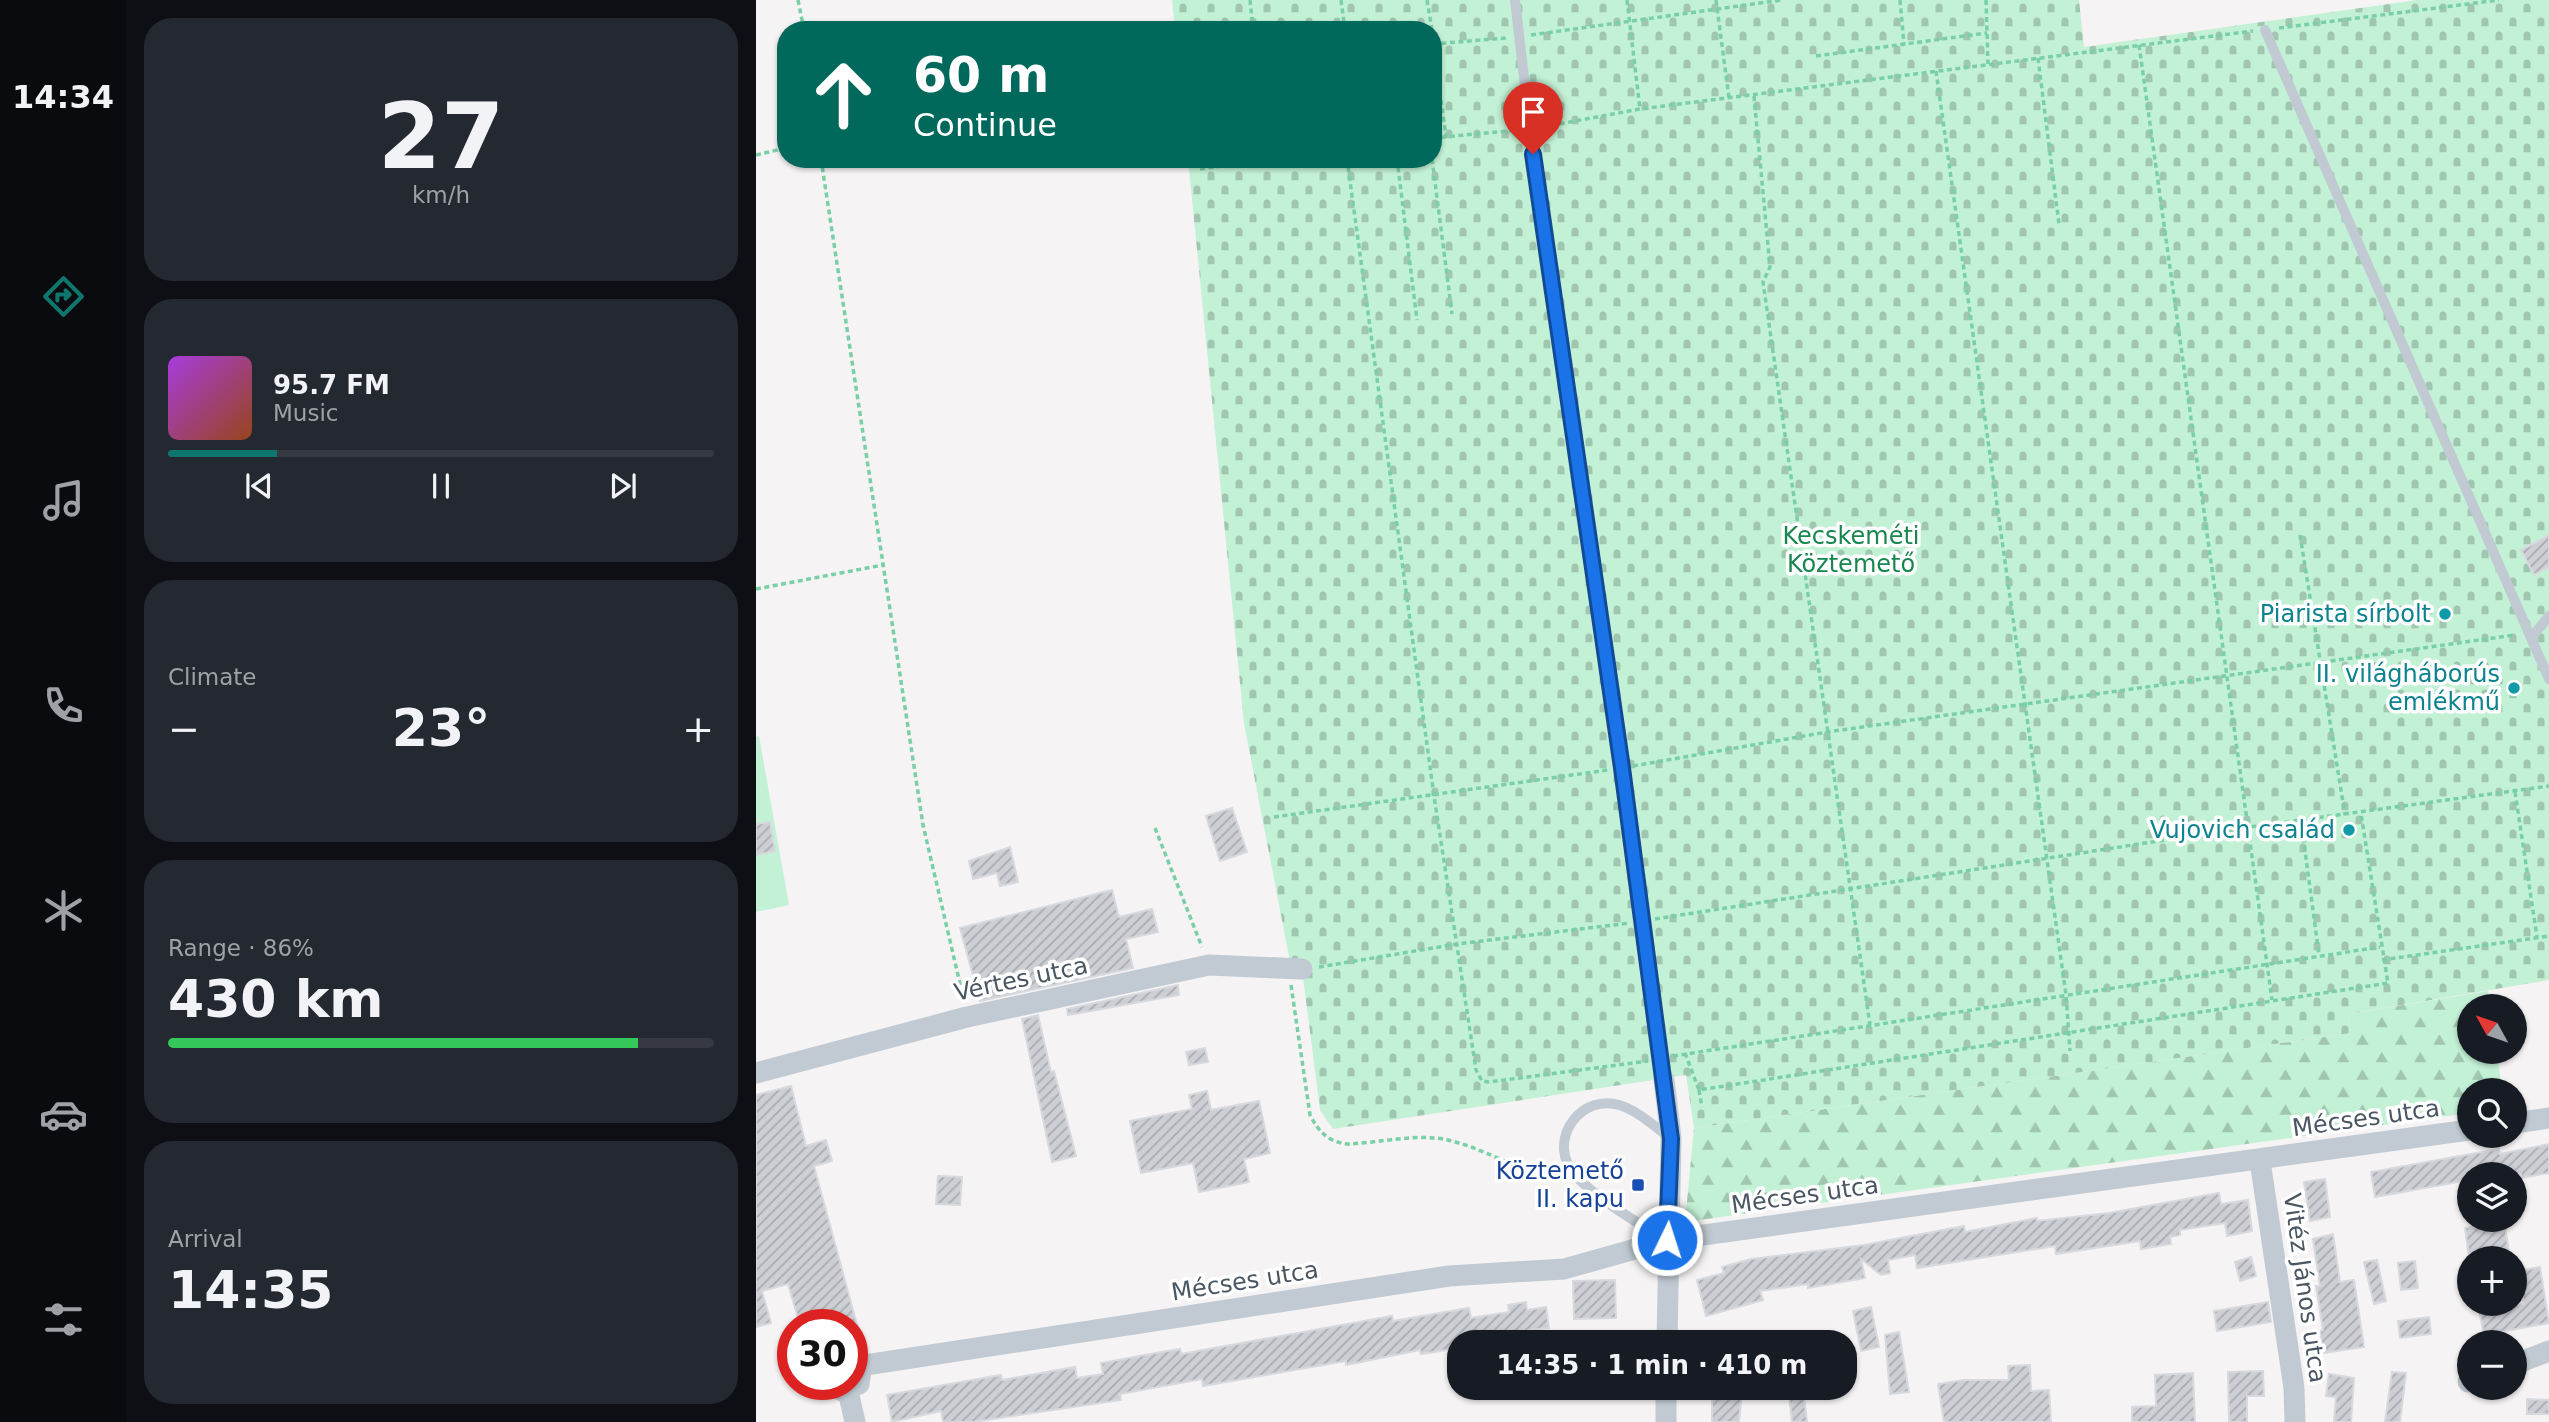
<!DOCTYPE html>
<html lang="en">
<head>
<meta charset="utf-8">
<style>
  body { margin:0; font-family:"DejaVu Sans",sans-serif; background:#242831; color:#f1f3f6; height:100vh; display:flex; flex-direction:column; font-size:26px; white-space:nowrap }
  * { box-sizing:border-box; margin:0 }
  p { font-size:23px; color:#9ea1a6 }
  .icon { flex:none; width:38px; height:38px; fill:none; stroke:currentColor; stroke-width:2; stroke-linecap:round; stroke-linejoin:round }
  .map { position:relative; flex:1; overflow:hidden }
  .panel { display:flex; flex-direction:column; gap:18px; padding:18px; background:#0d0f14; width:630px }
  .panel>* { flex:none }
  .guide { position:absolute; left:21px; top:21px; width:665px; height:147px; border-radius:28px; box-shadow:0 2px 5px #0004; background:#00695c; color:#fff; overflow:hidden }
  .needle { width:46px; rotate:310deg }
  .tools { position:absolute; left:1701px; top:994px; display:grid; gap:14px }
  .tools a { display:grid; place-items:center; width:70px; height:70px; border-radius:50%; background:#171b24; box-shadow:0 2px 5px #0004; font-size:35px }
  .speed { position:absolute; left:21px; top:1309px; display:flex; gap:14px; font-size:35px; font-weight:700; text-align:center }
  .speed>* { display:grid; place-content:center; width:91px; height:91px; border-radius:50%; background:#171b24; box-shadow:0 2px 5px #0004; line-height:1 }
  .speed .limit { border:10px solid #d22; background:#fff; color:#111 }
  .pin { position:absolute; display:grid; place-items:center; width:60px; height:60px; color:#fff; margin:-72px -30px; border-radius:50% 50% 50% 0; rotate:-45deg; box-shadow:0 0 7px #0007 }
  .pin .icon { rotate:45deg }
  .me { position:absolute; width:77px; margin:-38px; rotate:4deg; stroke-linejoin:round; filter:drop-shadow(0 0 5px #0008) }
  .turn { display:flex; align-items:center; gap:24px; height:147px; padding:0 21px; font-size:32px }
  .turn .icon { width:91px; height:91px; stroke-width:2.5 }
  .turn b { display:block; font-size:49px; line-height:60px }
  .big { font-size:52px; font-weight:600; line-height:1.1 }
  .panel .tile { flex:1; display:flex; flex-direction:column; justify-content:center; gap:10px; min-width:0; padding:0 24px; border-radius:28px; background:#242831 }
  .panel .dial { align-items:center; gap:0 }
  .dial b { font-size:91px; line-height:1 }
  .song { display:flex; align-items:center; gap:21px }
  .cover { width:84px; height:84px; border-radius:10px; background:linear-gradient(135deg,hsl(280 70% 55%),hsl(20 70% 35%)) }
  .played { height:7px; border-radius:4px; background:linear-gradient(90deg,#0f766e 20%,#363941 20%) }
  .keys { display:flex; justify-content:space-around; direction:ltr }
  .heat { display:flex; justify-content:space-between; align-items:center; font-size:38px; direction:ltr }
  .charge { height:10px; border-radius:5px; background:linear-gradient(90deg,#34c759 86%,#363941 0) }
  .trip { position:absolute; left:691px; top:1330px; width:410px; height:70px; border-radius:28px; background:#171b24; box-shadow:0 2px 5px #0004; font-weight:600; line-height:70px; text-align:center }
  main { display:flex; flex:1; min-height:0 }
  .dock { display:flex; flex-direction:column; width:126px; justify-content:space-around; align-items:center; background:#090b0e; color:#9ea1a6 }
  .dock .icon { width:49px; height:49px }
  .dock .current { color:#0f766e }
  .dock b { font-size:32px; color:#f1f3f6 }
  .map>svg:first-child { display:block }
  .green { fill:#c3f1d5 }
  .forest { fill:url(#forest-firs) }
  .cemetery { fill:url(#cemetery-stones) }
  .building { fill:url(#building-hatch); stroke:#d7d9de; stroke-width:2 }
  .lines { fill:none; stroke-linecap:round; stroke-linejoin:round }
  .path { stroke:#7ad0a6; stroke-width:3.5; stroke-dasharray:5 3.5; stroke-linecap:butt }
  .lane { stroke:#c1cad2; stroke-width:10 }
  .street { stroke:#c1cad2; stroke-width:21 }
  .route-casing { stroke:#114b97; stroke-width:18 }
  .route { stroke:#1a73e8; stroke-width:12 }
  .culture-dot { fill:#0f9aa8; stroke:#fff; stroke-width:2.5 }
  .transit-dot { fill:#1a4fb4; stroke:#fff; stroke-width:2.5 }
  .labels { text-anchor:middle; stroke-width:7; stroke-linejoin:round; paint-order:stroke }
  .park-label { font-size:24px; fill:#17864f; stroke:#fff }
  .culture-label { font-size:24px; fill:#0d838f; stroke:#fff; text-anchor:end }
  .street-label { font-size:24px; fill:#4a5661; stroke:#fff }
  .transit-label { font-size:24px; fill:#164399; stroke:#fff; text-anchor:end }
</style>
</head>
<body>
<main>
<nav class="dock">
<b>14:34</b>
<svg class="icon current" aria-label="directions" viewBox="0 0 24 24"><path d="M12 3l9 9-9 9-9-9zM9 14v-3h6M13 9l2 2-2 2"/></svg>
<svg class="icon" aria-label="music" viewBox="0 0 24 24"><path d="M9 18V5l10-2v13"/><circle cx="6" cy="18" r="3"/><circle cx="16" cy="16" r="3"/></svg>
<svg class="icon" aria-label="phone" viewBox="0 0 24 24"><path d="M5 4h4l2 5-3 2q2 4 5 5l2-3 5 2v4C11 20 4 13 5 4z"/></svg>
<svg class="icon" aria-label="climate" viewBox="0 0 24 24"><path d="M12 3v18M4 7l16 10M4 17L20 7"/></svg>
<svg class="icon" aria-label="car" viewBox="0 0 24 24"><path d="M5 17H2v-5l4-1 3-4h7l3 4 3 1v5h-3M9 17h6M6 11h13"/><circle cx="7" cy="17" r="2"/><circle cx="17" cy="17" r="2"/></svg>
<svg class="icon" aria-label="filters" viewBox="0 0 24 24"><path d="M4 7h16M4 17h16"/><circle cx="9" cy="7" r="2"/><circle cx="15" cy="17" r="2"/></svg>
</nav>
<section class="panel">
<div class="tile dial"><b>27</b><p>km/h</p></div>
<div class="tile">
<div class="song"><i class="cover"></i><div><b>95.7 FM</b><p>Music</p></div></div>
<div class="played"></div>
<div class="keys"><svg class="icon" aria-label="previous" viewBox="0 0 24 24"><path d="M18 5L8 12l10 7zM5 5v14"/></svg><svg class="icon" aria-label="pause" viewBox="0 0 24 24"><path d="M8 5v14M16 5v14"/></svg><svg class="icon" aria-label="next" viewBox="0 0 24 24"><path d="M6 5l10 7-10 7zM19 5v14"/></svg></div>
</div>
<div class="tile"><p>Climate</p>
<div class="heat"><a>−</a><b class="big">23°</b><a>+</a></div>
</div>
<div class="tile"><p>Range · 86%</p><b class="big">430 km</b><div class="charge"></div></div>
<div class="tile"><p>Arrival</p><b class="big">14:35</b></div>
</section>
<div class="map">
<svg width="1793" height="1422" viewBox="0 0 1793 1422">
  <defs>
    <pattern id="forest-firs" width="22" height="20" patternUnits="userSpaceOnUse" patternTransform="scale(1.75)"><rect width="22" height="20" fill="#c3f1d5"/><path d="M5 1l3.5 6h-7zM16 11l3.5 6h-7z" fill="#a0c6b0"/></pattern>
    <pattern id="cemetery-stones" width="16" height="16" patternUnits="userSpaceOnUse" patternTransform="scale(1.75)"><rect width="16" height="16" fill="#c3f1d5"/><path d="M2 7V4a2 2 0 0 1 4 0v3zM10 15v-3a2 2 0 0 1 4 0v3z" fill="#a0c6b0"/></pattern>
    <pattern id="building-hatch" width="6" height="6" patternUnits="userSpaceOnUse" patternTransform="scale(1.75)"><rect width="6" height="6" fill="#cdcfd5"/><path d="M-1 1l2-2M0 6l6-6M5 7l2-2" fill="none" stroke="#a8abb0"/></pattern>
  </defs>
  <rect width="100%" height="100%" fill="#f5f3f3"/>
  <polygon class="green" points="3,736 33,905 0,912 0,737"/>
  <polygon class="forest" points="1732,991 1735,1006 1713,1006 1713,1052 1741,1052 1746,1090 1713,1090 1713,1113 929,1222 938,1128 1595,1033 1592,1014"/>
  <polygon class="cemetery" points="416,0 1323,0 1328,47 1661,0 1793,0 1793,980 1592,1014 1595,1033 938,1128 930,1075 577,1129 564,1110 546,969 534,962 488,723 432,159 677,159 677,30 419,30"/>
  <g class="building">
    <polygon points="1793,535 1793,567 1778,575 1765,550"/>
    <polygon points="476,808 491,852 464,861 450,816"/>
    <polygon points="14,822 19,851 0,855 0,824"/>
    <polygon points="254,847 262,882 244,886 241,873 217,879 213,861"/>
    <polygon points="356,890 363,917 396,909 402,932 370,939 377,968 224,1001 204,928"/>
    <polygon points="422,985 423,995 312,1015 311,1009"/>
    <polygon points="282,1015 295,1072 298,1071 320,1156 296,1162 266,1019"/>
    <polygon points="449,1048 452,1062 433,1065 430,1052"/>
    <polygon points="35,1086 50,1146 70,1140 76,1161 58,1166 101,1325 44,1325 32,1284 6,1291 15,1323 0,1327 0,1095"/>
    <polygon points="451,1091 455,1110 503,1101 514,1153 488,1159 493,1182 443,1192 437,1163 385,1173 374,1121 436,1109 433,1095"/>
    <polygon points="1793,1144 1793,1173 1765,1178 1765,1174 1713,1174 1713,1180 1619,1197 1615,1172 1743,1149 1744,1154"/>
    <polygon points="182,1176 206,1177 204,1205 180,1204"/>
    <polygon points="1569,1179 1574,1217 1554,1221 1548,1182"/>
    <polygon points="1463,1193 1465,1204 1492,1200 1496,1231 1471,1236 1469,1223 1424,1230 1424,1235 1414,1237 1415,1244 1385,1249 1384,1241 1300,1254 1299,1246 1161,1268 1159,1255 1132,1260 1134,1273 1125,1275 1105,1259 1109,1278 1052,1288 1052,1284 1004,1291 1007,1300 950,1316 941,1280 968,1273 966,1267 995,1259 1108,1245 1208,1226 1209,1232 1281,1218 1281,1221 1353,1213"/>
    <polygon points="1718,1220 1748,1220 1754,1258 1713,1258 1709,1228 1719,1226"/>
    <polygon points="1577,1234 1584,1282 1598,1280 1608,1347 1567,1353 1564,1331 1567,1330 1560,1286 1564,1286 1557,1239"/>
    <polygon points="1495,1257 1500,1276 1484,1281 1479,1262"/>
    <polygon points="1621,1260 1630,1301 1618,1304 1608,1262"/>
    <polygon points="1659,1261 1662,1288 1645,1290 1642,1263"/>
    <polygon points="1784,1267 1793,1323 1728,1335 1723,1310 1768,1304 1762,1271"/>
    <polygon points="859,1280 860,1318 818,1319 817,1281"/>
    <polygon points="770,1302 771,1310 790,1307 793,1328 772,1330 774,1342 760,1342 758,1332 718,1338 719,1342 704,1342 704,1348 665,1354 664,1350 590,1365 590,1361 447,1386 446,1379 364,1394 365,1400 217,1422 187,1422 185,1411 136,1422 131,1395 245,1375 246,1380 319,1367 321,1378 347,1374 345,1363 400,1353 424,1349 425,1354 636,1316 637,1321 713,1308 715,1318 753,1312 752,1305"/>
    <polygon points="1512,1302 1515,1322 1461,1331 1458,1311"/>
    <polygon points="1115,1307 1123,1347 1105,1351 1097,1311"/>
    <polygon points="1673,1317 1675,1334 1644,1338 1642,1321"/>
    <polygon points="1143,1332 1153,1392 1134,1394 1129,1335"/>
    <polygon points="1274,1365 1275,1391 1293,1390 1295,1422 1188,1422 1182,1384 1208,1380 1253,1380 1252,1366"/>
    <polygon points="1507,1371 1508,1396 1491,1396 1491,1422 1473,1422 1472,1372"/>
    <polygon points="1636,1372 1650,1373 1644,1422 1629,1422"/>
    <polygon points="1437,1373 1439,1422 1376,1422 1376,1407 1400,1406 1399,1375"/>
    <polygon points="1573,1374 1598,1378 1595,1422 1578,1422 1580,1397 1570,1396"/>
    <polygon points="1032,1388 1047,1388 1051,1422 1036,1422"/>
    <polygon points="986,1390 983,1422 956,1422 956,1391"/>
    <polygon points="1771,1399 1793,1400 1793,1414 1771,1414"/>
  </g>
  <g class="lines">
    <g class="path">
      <polyline points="42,0 48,30"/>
      <polyline points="494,0 497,30"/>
      <polyline points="585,0 589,30"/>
      <polyline points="671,0 676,30"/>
      <polyline points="871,0 884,109"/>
      <polyline points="960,0 973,98"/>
      <polyline points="1144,0 1148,44"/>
      <polyline points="1230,0 1232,64"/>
      <polyline points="1523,28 1743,0"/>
      <polyline points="775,35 1026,0"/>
      <polyline points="677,41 690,136"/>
      <polyline points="677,44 750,38"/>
      <polyline points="1383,45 1516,1000"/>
      <polyline points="1060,56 1231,33"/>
      <polyline points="1282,58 1303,224"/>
      <polyline points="1180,71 1310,995 1314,1051"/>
      <polyline points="998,96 1014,267 1007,282 1114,1025"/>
      <polyline points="787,127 884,109 1497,31"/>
      <polyline points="677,138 762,130"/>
      <polyline points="0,155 30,148"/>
      <polyline points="65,159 167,825 208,1001"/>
      <polyline points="591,159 678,796 720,1070 726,1081 733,1082 892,1061"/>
      <polyline points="641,159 661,320"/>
      <polyline points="676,159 696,314"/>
      <polyline points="444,169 518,159"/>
      <polyline points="1544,535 1589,815"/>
      <polyline points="0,589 127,565"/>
      <polyline points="877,766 1071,732 1759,635"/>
      <polyline points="1759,792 1781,937"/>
      <polyline points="518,817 852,770"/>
      <polyline points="1545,821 1563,955"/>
      <polyline points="399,828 446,947"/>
      <polyline points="899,919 1493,827 1793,786"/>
      <polyline points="1626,960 1793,936"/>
      <polyline points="563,967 701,944 874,923"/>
      <path d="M535 985 554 1115C563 1132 571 1141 591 1144 623 1143 661 1133 692 1140 731 1149 764 1173 804 1179"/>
      <polyline points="929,1053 943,1090 1632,983 1605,814"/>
      <polyline points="917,1056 1624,947"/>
      <polyline points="943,1090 946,1107"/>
    </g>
    <g class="lane">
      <polyline points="759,0 774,129 908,1080"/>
      <polyline points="1509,30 1793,679"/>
      <polyline points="1776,637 1793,616"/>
      <path d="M909 1239C883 1224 829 1192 814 1168 794 1135 827 1094 863 1105 881 1110 898 1126 913 1137"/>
    </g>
    <g class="street">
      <polyline points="0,1073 211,1017 453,965 546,969"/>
      <polyline points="908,1080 915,1138 911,1342"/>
      <polyline points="1759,1123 1793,1118"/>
      <polyline points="1504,1161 1538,1388 1539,1422"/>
      <polyline points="1759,1364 1793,1351"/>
      <polyline points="103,1366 693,1276 808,1269 911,1240 1713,1130"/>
      <polyline points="1712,1382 1713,1382"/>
      <polyline points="75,1384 86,1391 103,1384 105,1371 96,1360"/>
      <polyline points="92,1391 99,1422"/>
      <polyline points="910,1422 910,1388"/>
    </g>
  </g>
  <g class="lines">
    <defs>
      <polyline id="route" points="777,154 866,768 915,1139 911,1240"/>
    </defs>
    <use href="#route" class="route-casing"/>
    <use href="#route" class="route"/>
  </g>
  <g class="culture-dot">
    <circle cx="1689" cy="614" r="7"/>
    <circle cx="1758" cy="688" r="7"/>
    <circle cx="1593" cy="830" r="7"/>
  </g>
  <rect class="transit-dot" x="875" y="1178" width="14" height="14" rx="3.5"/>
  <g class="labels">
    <g class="park-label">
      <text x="1095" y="544">Kecskeméti<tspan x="1095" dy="28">Köztemető</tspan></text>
    </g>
    <g class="culture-label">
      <text x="1675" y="622">Piarista sírbolt</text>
      <text x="1744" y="682">II. világháborús<tspan x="1744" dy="28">emlékmű</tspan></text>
      <text x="1579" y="838">Vujovich család</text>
    </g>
    <g class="street-label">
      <text transform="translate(265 979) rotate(-12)" y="8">Vértes utca</text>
      <text transform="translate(1610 1118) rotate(-8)" y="8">Mécses utca</text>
      <text transform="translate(1049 1195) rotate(-8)" y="8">Mécses utca</text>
      <text transform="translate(489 1281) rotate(-9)" y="8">Mécses utca</text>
      <text transform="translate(1549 1288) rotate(82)" y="8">Vitéz János utca</text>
    </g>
    <g class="transit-label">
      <text x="868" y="1179">Köztemető<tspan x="868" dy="28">II. kapu</tspan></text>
    </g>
  </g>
</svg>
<div class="tools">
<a><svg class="needle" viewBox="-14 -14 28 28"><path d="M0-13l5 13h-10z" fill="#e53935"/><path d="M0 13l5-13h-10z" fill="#9ea1a6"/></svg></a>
<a><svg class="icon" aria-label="search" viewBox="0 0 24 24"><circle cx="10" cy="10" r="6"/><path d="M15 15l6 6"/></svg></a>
<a><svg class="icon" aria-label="layers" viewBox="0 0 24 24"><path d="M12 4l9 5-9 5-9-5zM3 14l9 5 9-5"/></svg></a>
<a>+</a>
<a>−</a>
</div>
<div class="speed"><div class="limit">30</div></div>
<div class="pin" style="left:777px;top:154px;background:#d93025"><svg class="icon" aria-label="arrive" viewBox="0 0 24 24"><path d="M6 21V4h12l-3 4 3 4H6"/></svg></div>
<svg class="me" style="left:911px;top:1240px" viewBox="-20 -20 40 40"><circle r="17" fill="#1a73e8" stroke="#fff" stroke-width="3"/><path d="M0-11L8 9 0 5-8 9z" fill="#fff"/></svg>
<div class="trip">14:35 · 1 min · 410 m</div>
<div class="guide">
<div class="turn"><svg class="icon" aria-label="ahead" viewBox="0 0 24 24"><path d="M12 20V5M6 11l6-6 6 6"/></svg><div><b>60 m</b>Continue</div></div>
</div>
</div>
</main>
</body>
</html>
